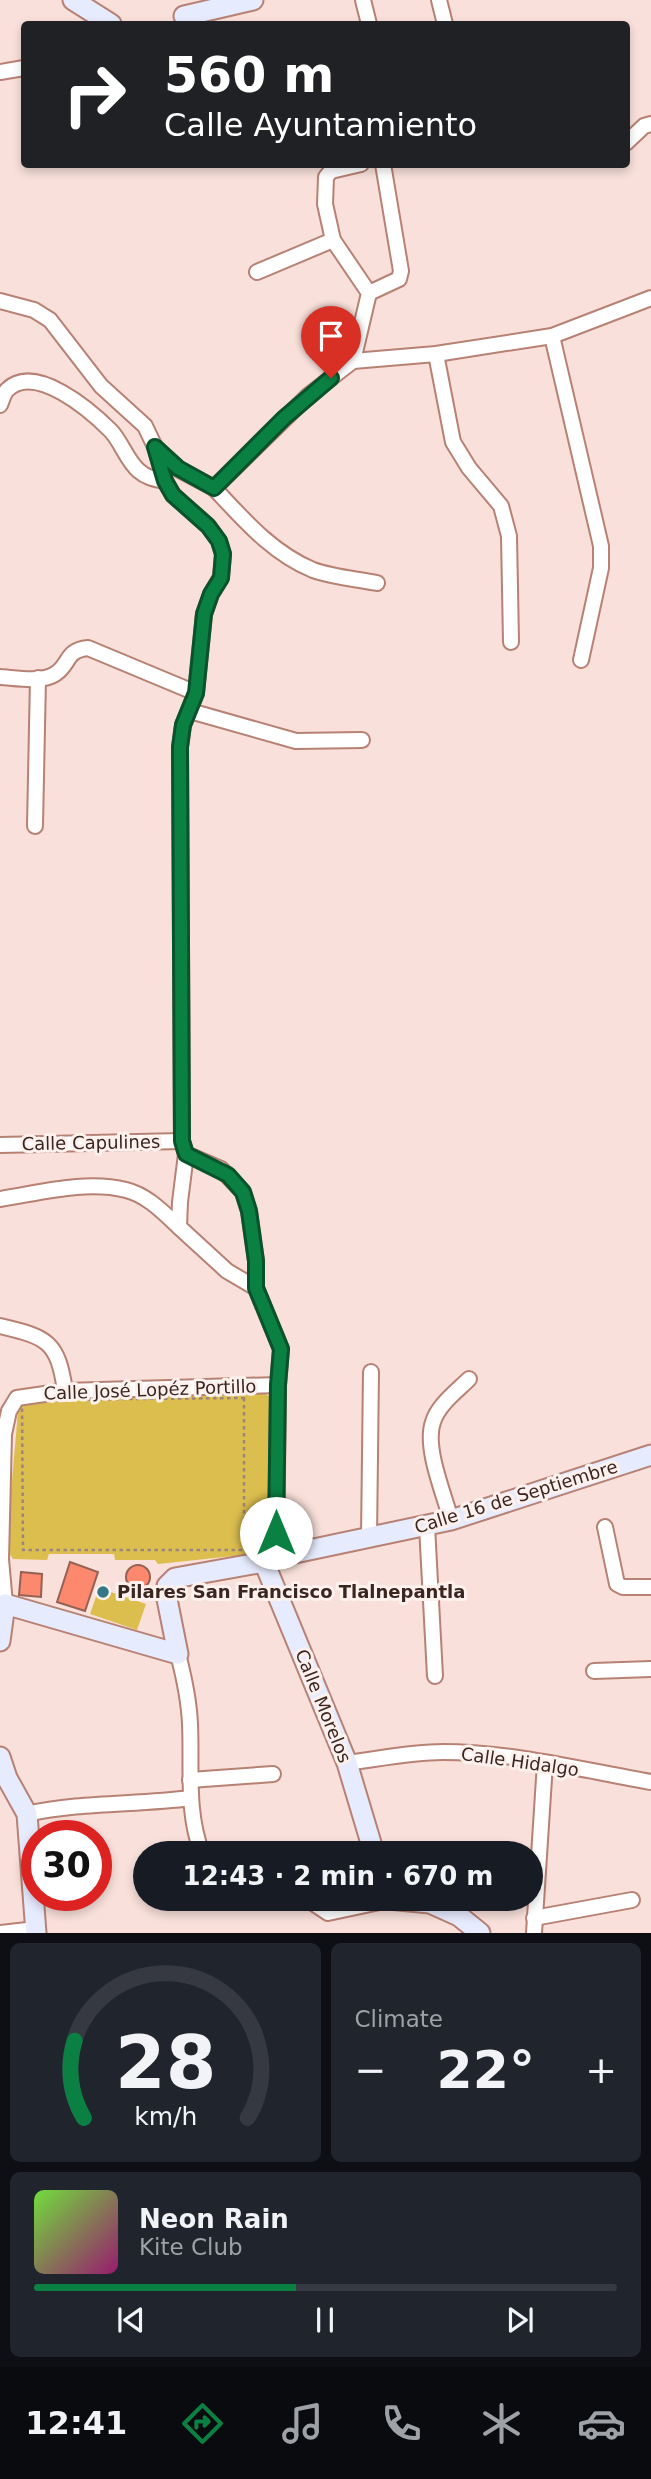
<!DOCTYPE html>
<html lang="en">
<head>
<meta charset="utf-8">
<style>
  body { margin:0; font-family:"DejaVu Sans",sans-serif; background:#20242c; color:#f1f3f6; height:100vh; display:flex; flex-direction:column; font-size:26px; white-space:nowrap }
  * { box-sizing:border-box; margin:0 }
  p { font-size:23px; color:#9ea1a6 }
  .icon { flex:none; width:38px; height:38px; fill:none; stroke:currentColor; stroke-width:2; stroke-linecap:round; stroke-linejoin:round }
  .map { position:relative; height:1933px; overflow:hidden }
  .sheet { display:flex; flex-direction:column; gap:10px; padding:10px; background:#0d0f14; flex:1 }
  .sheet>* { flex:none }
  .hud { position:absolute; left:21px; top:21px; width:609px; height:147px; border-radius:7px; box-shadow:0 4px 10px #0003; background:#202124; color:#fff; overflow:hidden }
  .speed { position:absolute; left:21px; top:1820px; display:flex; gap:14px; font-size:35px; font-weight:700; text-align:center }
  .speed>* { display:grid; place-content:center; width:91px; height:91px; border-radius:50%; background:#171b24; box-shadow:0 4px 10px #0003; line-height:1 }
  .speed .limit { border:10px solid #d22; background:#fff; color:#111 }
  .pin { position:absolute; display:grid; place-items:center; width:60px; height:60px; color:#fff; margin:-72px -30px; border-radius:50% 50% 50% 0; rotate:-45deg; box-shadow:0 0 7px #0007 }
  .pin .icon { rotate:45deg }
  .me { position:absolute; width:77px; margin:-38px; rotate:0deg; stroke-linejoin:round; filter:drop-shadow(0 0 5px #0008) }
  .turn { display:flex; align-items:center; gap:24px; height:147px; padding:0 28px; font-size:32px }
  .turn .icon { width:91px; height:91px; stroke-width:2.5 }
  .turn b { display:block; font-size:49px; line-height:60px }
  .big { font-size:52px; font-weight:800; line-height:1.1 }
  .sheet .widget { flex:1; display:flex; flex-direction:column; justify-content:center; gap:10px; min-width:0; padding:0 24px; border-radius:10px; background:#20242c }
  .sheet .dial { align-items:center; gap:0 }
  .dial svg { height:182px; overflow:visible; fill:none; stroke:#363941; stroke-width:7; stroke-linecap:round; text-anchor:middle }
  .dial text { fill:#f1f3f6; stroke:none }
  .song { display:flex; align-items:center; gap:21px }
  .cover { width:84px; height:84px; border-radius:10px; background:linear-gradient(135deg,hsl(100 70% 55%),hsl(320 70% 35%)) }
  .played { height:7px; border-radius:4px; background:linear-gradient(90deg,#0b8043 45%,#363941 45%) }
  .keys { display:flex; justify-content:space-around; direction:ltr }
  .heat { display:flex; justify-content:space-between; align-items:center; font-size:38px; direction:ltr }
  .sheet .tiles { flex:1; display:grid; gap:10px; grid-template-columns:1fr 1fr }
  .widget:last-child { grid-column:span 2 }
  .trip { position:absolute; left:133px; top:1841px; width:410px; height:70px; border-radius:35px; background:#171b24; box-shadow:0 4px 10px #0003; font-weight:800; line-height:70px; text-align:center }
  .menu { display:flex; height:112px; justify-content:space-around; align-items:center; background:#090b0e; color:#9ea1a6 }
  .menu .icon { width:49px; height:49px }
  .menu .active { color:#0b8043 }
  .menu b { font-size:32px; color:#f1f3f6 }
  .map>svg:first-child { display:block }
  .green { fill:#dcbe4f }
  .building { fill:#fc886d; stroke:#946154; stroke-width:2 }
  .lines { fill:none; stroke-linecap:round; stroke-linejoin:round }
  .street-casing { stroke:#b78174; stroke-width:18 }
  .secondary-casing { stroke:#b78174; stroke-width:23 }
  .path { stroke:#9c847f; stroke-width:2.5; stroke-dasharray:3.5 3.5; stroke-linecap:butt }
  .street { stroke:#fff; stroke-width:14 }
  .secondary { stroke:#e7ebfe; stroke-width:19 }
  .route-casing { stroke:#07532c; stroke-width:18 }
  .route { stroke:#0b8043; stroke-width:12 }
  .poi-dot { fill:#347887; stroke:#fdf1ee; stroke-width:2.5 }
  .labels { text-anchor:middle; stroke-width:6; stroke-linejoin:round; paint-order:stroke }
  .street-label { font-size:18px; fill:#3b2520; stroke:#fdf1ee }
  .poi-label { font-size:18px; font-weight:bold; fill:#3b2520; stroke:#fdf1ee; text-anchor:start }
</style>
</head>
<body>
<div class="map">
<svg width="651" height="1933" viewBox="0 0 651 1933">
  <rect width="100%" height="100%" fill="#f9e0da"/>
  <g class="green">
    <polygon points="24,1393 266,1394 271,1398 270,1545 253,1554 158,1564 155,1560 115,1560 114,1554 49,1554 47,1560 13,1559 6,1549 19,1400"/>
    <polygon points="99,1588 146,1604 137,1630 90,1614"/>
  </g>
  <g class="building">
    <polygon points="70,1562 98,1572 85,1611 57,1602"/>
    <circle cx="138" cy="1577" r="12"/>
    <polygon points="21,1572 42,1574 41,1597 19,1595"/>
  </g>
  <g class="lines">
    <defs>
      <g id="street">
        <polyline points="363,0 369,24"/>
        <polyline points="439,0 445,24"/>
        <polyline points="0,72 24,68"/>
        <polyline points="626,143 644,126 651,124"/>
        <polyline points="257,272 333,240"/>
        <polyline points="369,293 399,279 401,271 383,164"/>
        <polyline points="0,301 34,310 50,320 101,386 145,426 155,447 165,481 173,495 208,526 219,541 223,554 221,577 211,594 204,614 196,693 183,725 180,747 182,1141 186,1154 221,1169 243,1192 249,1211 256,1261 256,1288 281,1349 278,1385 276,1557"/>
        <polyline points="552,336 601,546 601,568 581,660"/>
        <polyline points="436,354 453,442 469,468 501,506 509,536 511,642"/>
        <polyline points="353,361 436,354 552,336 651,298"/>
        <path d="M0 405C2 400 4 393 7 390 35 362 91 411 111 431 122 443 127 461 139 471 147 478 155 479 165 481"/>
        <polyline points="156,448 178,469 214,488 309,395 353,361 369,293 333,240 325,204 326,177 331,171 361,164"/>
        <path d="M214 488C244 520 272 553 313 570 332 577 357 579 377 583"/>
        <path d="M0 677C16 678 42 683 55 674 70 665 65 650 88 648L196 693"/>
        <polyline points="190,711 296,741 362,740"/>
        <polyline points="35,826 38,678"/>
        <polyline points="0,1145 182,1141"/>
        <polyline points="186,1154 180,1202 179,1227 227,1271 256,1288"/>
        <path d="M0 1199C40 1193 85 1180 126 1190 147 1195 164 1213 179 1227"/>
        <path d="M0 1326C47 1337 58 1341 65 1391"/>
        <path d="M451 1520C444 1494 424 1447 433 1422 438 1405 457 1391 469 1379"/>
        <polyline points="427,1526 435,1676"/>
        <polyline points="605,1527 617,1584 623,1587 651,1587"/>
        <polyline points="369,1538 371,1372"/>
        <polyline points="5,1604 1,1559 4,1434 9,1411 17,1398 65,1391 278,1385"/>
        <path d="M178 1654C184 1677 189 1700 190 1724 192 1767 186 1812 202 1853"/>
        <polyline points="594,1671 651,1669"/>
        <path d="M347 1763C378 1759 411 1752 443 1752 512 1752 583 1770 651 1782"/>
        <polyline points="190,1780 273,1774"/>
        <path d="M27 1814C80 1802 136 1805 191 1798"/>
        <polyline points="307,1899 328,1913 389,1900"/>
        <polyline points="534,1918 632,1900"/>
        <polyline points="0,1933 36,1929"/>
        <polyline points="534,1933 545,1763"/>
      </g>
      <g id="secondary">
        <polyline points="73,0 111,24"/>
        <polyline points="184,16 253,0"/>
        <polyline points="264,1562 347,1763 374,1853"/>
        <polyline points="0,1641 5,1604 178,1654 167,1599 167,1586 175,1578 264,1562 276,1557 451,1520 651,1455"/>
        <polyline points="0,1757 7,1778 27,1814 36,1933"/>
        <polyline points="388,1899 430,1903 459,1916 480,1933"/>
      </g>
    </defs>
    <use href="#street" class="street-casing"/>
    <use href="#secondary" class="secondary-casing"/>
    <polygon class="path" points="244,1398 244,1550 23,1550 22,1400"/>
    <use href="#street" class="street"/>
    <use href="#secondary" class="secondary"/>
  </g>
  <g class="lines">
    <defs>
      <polyline id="route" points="276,1533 278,1385 281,1349 256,1288 256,1261 249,1211 243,1192 228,1175 186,1154 182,1141 180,747 183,725 196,693 204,614 211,594 221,578 223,554 219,541 208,526 173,495 165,481 155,447 178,468 214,488 284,418 331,378"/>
    </defs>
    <use href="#route" class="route-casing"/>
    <use href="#route" class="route"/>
  </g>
  <circle class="poi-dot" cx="103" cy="1592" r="7"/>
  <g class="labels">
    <g class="street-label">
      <text transform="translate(91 1143) rotate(-1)" y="6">Calle Capulines</text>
      <text transform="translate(150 1390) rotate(-2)" y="6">Calle José Lopéz Portillo</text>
      <text transform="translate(516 1497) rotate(-17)" y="6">Calle 16 de Septiembre</text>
      <text transform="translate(323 1706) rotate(68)" y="6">Calle Morelos</text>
      <text transform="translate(520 1762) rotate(8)" y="6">Calle Hidalgo</text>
    </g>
    <g class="poi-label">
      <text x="117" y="1598">Pilares San Francisco Tlalnepantla</text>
    </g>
  </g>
</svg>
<div class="speed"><div class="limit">30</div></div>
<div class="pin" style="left:331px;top:378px;background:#d93025"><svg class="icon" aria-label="arrive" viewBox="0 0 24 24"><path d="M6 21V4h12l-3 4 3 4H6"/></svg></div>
<svg class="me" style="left:276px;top:1533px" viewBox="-20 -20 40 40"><circle r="19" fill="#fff"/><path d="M0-13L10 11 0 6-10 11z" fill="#0b8043"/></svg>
<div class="trip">12:43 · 2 min · 670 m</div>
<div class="hud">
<div class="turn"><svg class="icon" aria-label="right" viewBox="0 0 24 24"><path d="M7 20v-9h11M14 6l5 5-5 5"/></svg><div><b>560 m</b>Calle Ayuntamiento</div></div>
</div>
</div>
<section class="sheet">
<div class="tiles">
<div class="widget dial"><svg viewBox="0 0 100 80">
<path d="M14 69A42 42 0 1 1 86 69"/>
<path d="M14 69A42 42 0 0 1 10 35" stroke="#0b8043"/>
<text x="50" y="56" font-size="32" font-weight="700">28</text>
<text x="50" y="72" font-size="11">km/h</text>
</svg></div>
<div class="widget"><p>Climate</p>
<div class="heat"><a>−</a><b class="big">22°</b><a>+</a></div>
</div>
<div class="widget">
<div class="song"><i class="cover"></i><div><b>Neon Rain</b><p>Kite Club</p></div></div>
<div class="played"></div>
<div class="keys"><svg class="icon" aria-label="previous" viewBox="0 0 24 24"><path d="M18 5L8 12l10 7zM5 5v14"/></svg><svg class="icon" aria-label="pause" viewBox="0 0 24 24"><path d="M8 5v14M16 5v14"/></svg><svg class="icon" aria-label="next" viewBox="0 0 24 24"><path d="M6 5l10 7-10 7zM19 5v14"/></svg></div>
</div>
</div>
</section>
<nav class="menu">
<b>12:41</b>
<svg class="icon active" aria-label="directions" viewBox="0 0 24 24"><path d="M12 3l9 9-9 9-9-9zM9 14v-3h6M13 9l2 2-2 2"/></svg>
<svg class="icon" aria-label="music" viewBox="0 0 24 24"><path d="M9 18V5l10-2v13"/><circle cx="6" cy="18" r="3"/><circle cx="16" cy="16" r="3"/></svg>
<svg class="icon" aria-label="phone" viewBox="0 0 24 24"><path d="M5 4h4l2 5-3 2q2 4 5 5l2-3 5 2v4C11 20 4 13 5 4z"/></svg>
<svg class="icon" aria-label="climate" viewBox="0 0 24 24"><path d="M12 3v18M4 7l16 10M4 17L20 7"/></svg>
<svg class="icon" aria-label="car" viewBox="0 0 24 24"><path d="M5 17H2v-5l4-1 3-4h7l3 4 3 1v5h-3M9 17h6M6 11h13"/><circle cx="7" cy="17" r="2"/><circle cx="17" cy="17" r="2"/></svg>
</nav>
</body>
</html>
